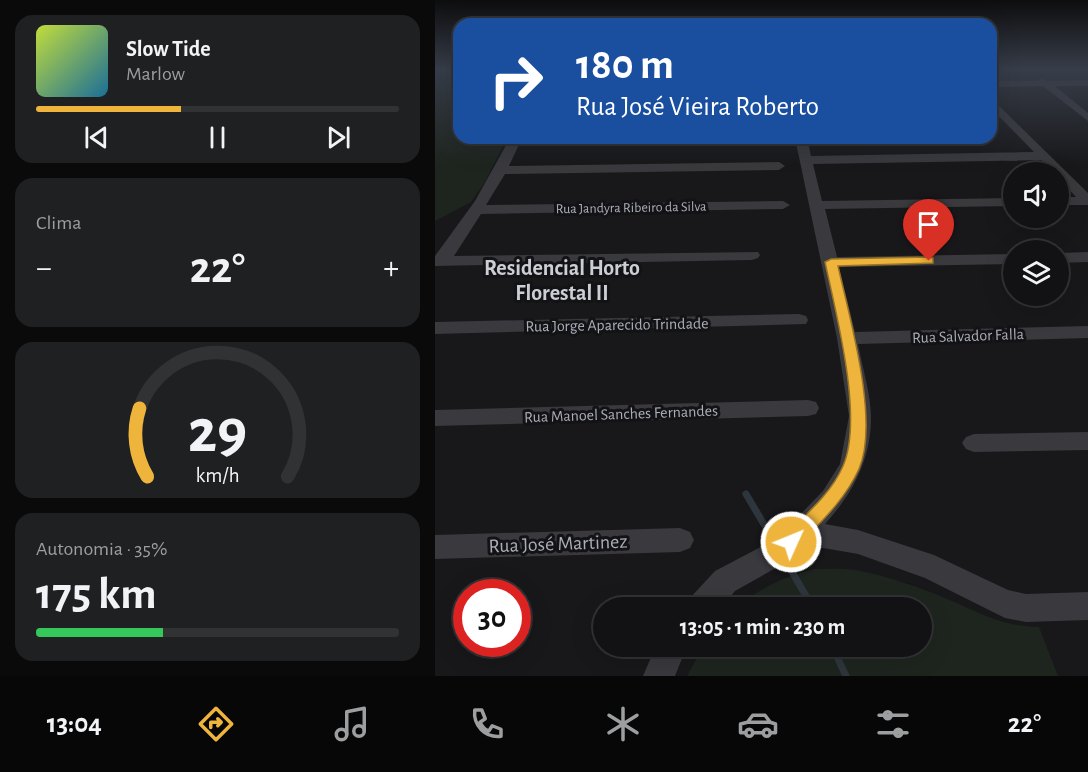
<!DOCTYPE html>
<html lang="pt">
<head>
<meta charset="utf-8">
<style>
  body { margin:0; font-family:"Alegreya Sans",sans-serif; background:#1f2022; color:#f1f3f6; height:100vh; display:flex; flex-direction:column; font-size:22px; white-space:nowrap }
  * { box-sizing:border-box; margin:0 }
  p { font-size:20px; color:#9c9ea0 }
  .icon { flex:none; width:33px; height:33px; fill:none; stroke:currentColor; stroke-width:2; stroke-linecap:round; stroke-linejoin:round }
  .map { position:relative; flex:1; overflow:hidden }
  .drawer { display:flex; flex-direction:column; gap:15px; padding:15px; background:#0a0a0b; width:435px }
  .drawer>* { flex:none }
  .banner { position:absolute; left:18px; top:18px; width:544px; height:126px; border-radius:18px; box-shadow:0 6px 24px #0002,0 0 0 2px #313234; background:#1a4fa0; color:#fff; overflow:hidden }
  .controls { position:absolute; left:568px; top:162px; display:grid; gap:12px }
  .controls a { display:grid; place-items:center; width:66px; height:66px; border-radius:50%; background:#121214; box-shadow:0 6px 24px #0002,0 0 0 2px #313234; font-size:30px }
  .speed { position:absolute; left:18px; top:579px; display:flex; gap:12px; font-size:30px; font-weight:700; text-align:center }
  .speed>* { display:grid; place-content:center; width:78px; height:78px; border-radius:50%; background:#121214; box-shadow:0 6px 24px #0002,0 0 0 2px #313234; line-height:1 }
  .speed .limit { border:9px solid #d22; background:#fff; color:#111 }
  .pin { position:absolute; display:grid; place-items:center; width:51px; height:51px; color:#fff; margin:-62px -26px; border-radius:50% 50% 50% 0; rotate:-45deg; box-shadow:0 0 6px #0007 }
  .pin .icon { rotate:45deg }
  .me { position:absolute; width:66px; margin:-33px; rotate:46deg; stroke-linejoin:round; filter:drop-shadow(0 0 4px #0008) }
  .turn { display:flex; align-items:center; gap:21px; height:126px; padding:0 24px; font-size:27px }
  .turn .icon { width:78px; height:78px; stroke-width:2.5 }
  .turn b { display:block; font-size:42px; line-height:51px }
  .big { font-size:45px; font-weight:700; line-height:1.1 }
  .drawer .widget { flex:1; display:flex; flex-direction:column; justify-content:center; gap:9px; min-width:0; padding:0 21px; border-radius:18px; background:#1f2022 }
  .drawer .dial { align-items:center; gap:0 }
  .dial svg { height:156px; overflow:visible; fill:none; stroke:#313234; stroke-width:7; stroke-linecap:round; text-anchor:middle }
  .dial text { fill:#f1f3f6; stroke:none }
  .song { display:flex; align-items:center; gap:18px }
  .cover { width:72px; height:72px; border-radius:9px; background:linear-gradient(135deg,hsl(70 70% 55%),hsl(200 70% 35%)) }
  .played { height:6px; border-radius:3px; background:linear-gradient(90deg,#eeb43b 40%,#313234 40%) }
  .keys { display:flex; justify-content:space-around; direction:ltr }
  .heat { display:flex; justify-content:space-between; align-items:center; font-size:33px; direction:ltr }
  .charge { height:9px; border-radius:4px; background:linear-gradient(90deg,#34c759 35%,#313234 0) }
  .trip { position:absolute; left:158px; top:597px; width:339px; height:60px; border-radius:30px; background:#121214; box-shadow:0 6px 24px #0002,0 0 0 2px #313234; font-weight:700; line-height:60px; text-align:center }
  .tab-bar { display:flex; height:96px; justify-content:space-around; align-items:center; background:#070708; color:#9c9ea0 }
  .tab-bar .icon { width:42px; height:42px }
  .tab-bar .on { color:#eeb43b }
  .tab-bar b { font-size:27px; color:#f1f3f6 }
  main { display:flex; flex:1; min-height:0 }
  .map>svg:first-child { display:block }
  .green { fill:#1e251f }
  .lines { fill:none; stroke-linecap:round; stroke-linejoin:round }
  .stream { stroke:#2e363d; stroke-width:7 }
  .minor { fill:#39393e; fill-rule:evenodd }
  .route { fill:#eeb43b; stroke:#9b7526; stroke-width:1.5 }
  .labels { text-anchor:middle; stroke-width:6; stroke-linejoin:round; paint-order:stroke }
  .far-street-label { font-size:14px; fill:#aaaeb9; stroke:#131215 }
  .street-label { font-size:16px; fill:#aaaeb9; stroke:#131215 }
  .near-street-label { font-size:20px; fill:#aaaeb9; stroke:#131215 }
  .district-label { font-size:22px; font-weight:bold; fill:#cbced5; stroke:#131215 }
</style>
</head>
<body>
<main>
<section class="drawer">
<div class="widget">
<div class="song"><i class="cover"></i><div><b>Slow Tide</b><p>Marlow</p></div></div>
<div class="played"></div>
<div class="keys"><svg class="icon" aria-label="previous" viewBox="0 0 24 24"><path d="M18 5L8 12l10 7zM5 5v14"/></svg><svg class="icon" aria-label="pause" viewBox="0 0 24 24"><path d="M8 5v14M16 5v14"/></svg><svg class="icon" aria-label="next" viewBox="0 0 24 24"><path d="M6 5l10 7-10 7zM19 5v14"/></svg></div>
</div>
<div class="widget"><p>Clima</p>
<div class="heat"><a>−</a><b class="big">22°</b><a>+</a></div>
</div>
<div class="widget dial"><svg viewBox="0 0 100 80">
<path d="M14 69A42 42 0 1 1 86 69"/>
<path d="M14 69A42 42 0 0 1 10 34" stroke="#eeb43b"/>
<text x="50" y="56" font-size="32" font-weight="700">29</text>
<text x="50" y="72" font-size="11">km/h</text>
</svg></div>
<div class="widget"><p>Autonomia · 35%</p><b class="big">175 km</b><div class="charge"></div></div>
</section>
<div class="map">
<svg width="653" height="676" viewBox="0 0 653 676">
  <rect width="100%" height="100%" fill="#18181a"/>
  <g class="green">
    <polygon points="0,70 24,70 24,138 72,138 50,182 36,202 0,221"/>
    <polygon points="598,70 623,70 653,76 653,81 613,80"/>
    <path d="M379 569C392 569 407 568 420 570 453 576 487 588 517 601 549 615 567 626 604 627L623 676H252L268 647 486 646V608L302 607C327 587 349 577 379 569Z"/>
  </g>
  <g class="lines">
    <g class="stream">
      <polyline points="311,494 340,543"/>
      <polyline points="349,558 378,608"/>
      <polyline points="397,646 411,676"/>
    </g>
    <g class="minor">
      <polygon points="607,78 612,81 653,80 653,86 620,86 653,113 653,121 608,86 556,87 556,81 602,81"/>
      <path d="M556 98 653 193V205H624V197H641L624 179V172H618L606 160 378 164 387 201 579 198V206L390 209 402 257 579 254V264L404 267 420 332 653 326V338L423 344C427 366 436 395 436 417 436 460 418 493 390 524L423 530 499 555 573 590 591 594 653 592V620L591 622 570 618 490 578 423 554 371 545 355 560 300 591 286 608H251L255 598 280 571 335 542 356 524 388 491 405 464 414 416 402 338 360 138H372L376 156 599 152 556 108Z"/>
      <polygon points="75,138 87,138 74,166 344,162 350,166 344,170 70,174 51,205 348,201 355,205 348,209 46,214 19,256 323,252 325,255 323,258 317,260 0,266 0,256 40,201"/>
      <polygon points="653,252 653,262 624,263 624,253"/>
      <polygon points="364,314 371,316 373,320 371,324 0,334 0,322"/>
      <polygon points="373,400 381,402 384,408 381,414 373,416 0,426 0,410"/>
      <polygon points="653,432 653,450 539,452 531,449 527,443 531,437 539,434"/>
      <polygon points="245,528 255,532 259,540 255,548 245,552 0,559 0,535"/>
      <polygon points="221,646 252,646 240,676 208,676"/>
    </g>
  </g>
  <linearGradient id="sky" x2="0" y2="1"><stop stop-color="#0d0d0e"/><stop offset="0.42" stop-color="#373d49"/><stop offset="1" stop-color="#373d49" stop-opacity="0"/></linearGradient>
  <rect width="653" height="165" fill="url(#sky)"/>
  <path class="route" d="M494 257 498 258V263L403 266C414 316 445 421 424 469 410 500 385 523 362 547L356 550 349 547 346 542 349 536C370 515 396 494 408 466 429 418 401 314 390 262L396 259Z"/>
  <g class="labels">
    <g class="far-street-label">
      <text transform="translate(196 207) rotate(-1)" y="5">Rua Jandyra Ribeiro da Silva</text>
    </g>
    <g class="street-label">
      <text transform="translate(182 324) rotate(-1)" y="6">Rua Jorge Aparecido Trindade</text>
      <text transform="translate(533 335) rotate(-2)" y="6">Rua Salvador Falla</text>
      <text transform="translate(186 413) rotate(-2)" y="6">Rua Manoel Sanches Fernandes</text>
    </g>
    <g class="near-street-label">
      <text transform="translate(123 543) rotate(-2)" y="7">Rua José Martinez</text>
    </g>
    <g class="district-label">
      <text x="127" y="275">Residencial Horto<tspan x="127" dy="25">Florestal II</tspan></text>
    </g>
  </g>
</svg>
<div class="controls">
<a><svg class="icon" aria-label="sound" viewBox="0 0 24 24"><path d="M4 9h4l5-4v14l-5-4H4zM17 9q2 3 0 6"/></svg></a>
<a><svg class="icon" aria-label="layers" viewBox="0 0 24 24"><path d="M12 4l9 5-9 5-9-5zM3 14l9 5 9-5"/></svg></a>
</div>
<div class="speed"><div class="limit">30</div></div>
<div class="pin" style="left:494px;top:261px;background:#d93025"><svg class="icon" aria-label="arrive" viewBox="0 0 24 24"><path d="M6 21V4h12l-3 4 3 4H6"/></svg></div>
<svg class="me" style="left:356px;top:542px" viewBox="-20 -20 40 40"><circle r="17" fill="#eeb43b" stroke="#fff" stroke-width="3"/><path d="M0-11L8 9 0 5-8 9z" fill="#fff"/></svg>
<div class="trip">13:05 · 1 min · 230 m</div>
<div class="banner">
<div class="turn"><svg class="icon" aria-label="right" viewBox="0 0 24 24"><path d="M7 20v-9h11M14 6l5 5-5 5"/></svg><div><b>180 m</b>Rua José Vieira Roberto</div></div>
</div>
</div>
</main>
<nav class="tab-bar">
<b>13:04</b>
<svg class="icon on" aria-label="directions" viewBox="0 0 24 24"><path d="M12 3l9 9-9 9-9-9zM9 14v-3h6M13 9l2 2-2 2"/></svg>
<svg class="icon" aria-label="music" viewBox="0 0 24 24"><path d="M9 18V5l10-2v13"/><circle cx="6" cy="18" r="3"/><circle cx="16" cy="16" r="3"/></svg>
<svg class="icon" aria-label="phone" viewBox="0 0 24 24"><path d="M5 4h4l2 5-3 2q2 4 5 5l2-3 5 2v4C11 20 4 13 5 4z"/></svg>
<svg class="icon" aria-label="climate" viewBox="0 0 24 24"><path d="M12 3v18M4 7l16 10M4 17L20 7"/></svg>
<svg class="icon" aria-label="car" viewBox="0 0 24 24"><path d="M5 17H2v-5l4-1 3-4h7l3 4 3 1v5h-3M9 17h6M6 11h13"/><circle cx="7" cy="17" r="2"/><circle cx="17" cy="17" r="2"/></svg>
<svg class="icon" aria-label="filters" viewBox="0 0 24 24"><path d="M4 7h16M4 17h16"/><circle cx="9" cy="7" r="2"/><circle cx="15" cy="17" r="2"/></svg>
<b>22°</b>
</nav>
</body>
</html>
